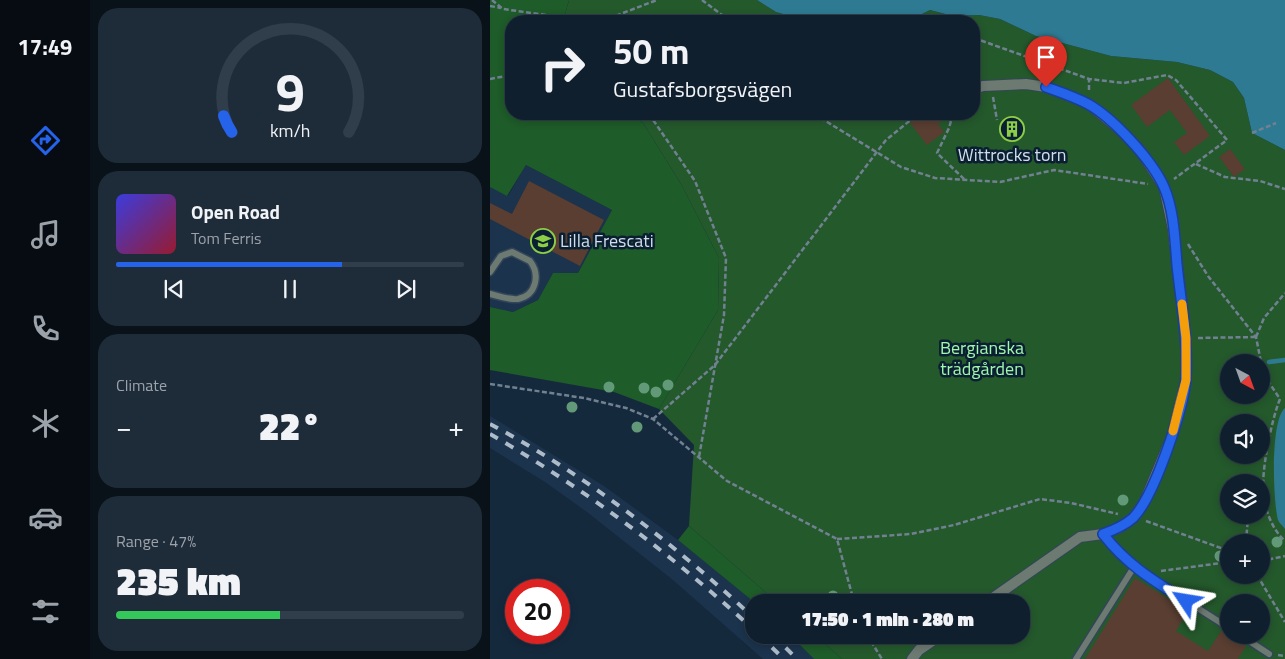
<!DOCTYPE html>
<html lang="en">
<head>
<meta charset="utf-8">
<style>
  body { margin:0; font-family:"Titillium Web",sans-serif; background:#1e2c3a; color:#f1f3f6; height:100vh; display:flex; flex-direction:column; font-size:19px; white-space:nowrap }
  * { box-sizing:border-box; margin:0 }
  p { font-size:16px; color:#9ca2aa }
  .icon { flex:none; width:28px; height:28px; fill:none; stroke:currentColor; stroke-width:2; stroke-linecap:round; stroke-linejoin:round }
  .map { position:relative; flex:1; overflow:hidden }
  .panel { display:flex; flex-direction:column; gap:8px; padding:8px; background:#091119; width:400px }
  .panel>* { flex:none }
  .guide { position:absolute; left:15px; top:15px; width:475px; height:105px; border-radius:20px; box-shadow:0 2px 8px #0003,0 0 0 1px #303d4a; background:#101f2e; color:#f1f3f6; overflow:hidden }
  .needle { width:32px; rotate:139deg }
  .buttons { position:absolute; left:730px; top:354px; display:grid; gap:10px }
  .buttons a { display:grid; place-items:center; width:50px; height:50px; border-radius:50%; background:#101f2e; box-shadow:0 2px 8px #0003,0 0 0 1px #303d4a; font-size:25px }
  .speed { position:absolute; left:15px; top:579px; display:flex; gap:10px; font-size:25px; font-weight:700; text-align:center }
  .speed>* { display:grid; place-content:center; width:65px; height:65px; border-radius:50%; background:#101f2e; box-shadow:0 2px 8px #0003,0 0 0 1px #303d4a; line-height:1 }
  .speed .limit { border:8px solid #d22; background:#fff; color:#111 }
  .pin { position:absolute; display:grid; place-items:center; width:42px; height:42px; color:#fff; margin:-51px -21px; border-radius:50% 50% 50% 0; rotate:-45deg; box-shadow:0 0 5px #0007 }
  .pin .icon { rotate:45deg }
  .me { position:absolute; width:55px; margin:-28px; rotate:303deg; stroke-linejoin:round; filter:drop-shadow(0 0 4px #0008) }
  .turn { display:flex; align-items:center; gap:18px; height:105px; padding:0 25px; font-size:22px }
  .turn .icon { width:65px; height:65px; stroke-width:2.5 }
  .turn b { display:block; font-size:35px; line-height:42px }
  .big { font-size:38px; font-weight:800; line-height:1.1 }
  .panel .widget { flex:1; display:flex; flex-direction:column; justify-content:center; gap:8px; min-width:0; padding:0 18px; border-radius:20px; background:#1e2c3a }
  .panel .dial { align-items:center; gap:0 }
  .dial svg { height:130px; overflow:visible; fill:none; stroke:#303d4a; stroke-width:7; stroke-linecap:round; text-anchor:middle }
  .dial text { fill:#f1f3f6; stroke:none }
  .song { display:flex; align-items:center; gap:15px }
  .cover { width:60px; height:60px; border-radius:8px; background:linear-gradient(135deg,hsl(240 70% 55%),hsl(350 70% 35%)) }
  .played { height:5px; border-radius:2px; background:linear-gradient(90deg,#2563eb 65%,#303d4a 65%) }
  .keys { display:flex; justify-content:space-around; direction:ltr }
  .heat { display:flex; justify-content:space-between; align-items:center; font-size:28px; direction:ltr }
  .charge { height:8px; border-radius:4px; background:linear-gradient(90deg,#34c759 47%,#303d4a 0) }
  .trip { position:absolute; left:255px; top:594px; width:285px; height:50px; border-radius:20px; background:#101f2e; box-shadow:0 2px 8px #0003,0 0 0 1px #303d4a; font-weight:800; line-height:50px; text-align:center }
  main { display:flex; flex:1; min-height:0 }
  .dock { display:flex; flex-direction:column; width:90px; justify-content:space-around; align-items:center; background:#060c12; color:#9ca2aa }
  .dock .icon { width:35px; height:35px }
  .dock .active { color:#2563eb }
  .dock b { font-size:22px; color:#f1f3f6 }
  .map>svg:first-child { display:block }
  .built { fill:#1b334c }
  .green { fill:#24592c; fill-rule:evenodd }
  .forest { fill:#1e5c29 }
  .water { fill:#2e7a92 }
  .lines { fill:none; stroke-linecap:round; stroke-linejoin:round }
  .stream { stroke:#2e7a92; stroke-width:4.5 }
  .building { fill:#593e31 }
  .service-casing { stroke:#334659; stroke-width:9 }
  .minor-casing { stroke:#334659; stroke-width:12 }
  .path { stroke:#718192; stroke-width:2.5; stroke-dasharray:5 2.5; stroke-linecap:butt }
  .service { stroke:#6d7a71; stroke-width:6 }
  .minor { stroke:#6d7a71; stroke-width:10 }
  .rail { stroke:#aebcca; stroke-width:4; stroke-dasharray:9 9; stroke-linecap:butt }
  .tree { fill:#629a79 }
  .route-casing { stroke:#184099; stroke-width:12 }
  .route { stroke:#2563eb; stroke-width:9 }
  .slow { stroke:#f59e0b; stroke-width:9 }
  .labels { text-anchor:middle; stroke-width:5; stroke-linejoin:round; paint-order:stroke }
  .poi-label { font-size:18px; fill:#d2deeb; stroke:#0b1f32 }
  .park-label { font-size:18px; fill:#a1f7aa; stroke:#0b1f32 }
</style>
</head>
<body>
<main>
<nav class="dock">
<b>17:49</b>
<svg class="icon active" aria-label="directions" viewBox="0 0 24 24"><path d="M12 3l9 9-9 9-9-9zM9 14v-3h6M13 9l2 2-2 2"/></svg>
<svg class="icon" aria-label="music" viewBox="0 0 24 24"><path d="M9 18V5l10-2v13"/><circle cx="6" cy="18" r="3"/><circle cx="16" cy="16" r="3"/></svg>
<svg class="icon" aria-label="phone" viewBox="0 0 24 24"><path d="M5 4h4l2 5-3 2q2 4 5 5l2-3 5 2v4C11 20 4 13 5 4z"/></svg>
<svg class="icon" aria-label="climate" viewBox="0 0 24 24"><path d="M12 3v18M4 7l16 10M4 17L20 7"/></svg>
<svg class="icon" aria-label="car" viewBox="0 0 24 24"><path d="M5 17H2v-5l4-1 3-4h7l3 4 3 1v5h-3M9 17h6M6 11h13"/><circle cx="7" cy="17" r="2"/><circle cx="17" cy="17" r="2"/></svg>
<svg class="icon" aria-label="filters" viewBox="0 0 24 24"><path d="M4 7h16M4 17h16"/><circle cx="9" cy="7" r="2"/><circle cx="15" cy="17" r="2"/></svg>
</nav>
<section class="panel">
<div class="widget dial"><svg viewBox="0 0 100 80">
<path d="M14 69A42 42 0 1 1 86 69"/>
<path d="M14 69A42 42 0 0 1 9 59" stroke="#2563eb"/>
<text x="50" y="56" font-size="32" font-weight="700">9</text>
<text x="50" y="72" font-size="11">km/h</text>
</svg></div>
<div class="widget">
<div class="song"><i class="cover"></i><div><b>Open Road</b><p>Tom Ferris</p></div></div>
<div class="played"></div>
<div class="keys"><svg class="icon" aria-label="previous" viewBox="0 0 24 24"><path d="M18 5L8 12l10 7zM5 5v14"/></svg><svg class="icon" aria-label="pause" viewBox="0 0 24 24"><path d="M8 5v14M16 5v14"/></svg><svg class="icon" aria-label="next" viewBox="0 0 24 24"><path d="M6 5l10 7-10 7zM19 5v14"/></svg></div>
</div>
<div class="widget"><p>Climate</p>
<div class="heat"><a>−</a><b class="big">22°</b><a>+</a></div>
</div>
<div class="widget"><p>Range · 47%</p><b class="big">235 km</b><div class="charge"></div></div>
</section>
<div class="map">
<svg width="795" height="659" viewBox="0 0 795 659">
  <rect width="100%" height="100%" fill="#15293d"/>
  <g class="built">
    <polygon points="36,165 122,210 88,273 63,273 48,300 23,312 0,307 0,187 18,196"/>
    <polygon points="0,416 114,486 188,540 254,593 264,602 264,635 300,635 324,659 273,659 183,580 97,512 55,482 0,448"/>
  </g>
  <g class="green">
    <polygon points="79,0 267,0 286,12 318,21 73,21"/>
    <path d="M440 10 463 16 489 15 510 19 546 36 621 56 687 62 720 70 743 82 754 98 762 133 795 150V659H352L325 635H531V602H287L199 526 204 445 169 409 228 310 229 258 191 184 153 123 142 114H484V21H408L420 20ZM739 362H771V395H739ZM739 422H771V455H739ZM739 482H771V515H739ZM739 542H771V575H739ZM739 602H771V635H739Z"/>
  </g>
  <g class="forest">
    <polygon points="0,0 79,0 73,21 21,21 21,114 141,114 153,123 191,184 229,258 228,310 169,409 124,392 0,370 0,307 23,312 48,300 63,273 88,273 122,210 36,165 17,196 0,187"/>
    <polygon points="199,526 287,602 264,602 188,540"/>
    <polygon points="300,635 325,635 352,659 324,659"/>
  </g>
  <g class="water">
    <polygon points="267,0 795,0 795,150 762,133 754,98 743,82 720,70 687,62 621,56 546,36 510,19 489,15 463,16 440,10 420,20 408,21 318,21 286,12"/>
    <path d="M795 408V529C793 526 789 523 788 520 783 501 780 420 795 408Z"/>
  </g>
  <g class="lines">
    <polyline class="stream" points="779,362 795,360"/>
  </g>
  <g class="building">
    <polygon points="678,78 720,136 694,155 684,142 697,133 680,110 657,127 641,105"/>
    <polygon points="432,114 461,114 448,124 454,132 437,145 420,123"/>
    <circle cx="522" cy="130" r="9"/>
    <polygon points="740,149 755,169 744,177 729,157"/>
    <polygon points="39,181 114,220 90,266 0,219 0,203 22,214"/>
    <polygon points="645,578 698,611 686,631 718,651 731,631 756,646 748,659 595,659"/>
  </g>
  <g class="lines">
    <defs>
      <g id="service">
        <path d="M0 272 11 256 22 252 40 261C50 274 47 295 28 299 19 300 8 296 0 294"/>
        <polyline points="613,534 629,555 654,574 739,628"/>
        <polyline points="750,635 779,654"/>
        <polyline points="586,659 644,567"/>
      </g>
      <g id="minor">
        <polyline points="484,89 493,86 536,84 556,87 582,97 599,104 629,129 650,150 674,187 683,229 696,338 696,380 682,436 654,503 643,518 629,528 613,534 590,537 497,602"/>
        <polyline points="422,659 429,650 451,635"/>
      </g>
    </defs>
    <use href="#service" class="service-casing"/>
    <use href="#minor" class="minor-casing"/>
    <g class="path">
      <polyline points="2,0 13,9 99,21"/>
      <polyline points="212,0 240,21"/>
      <polyline points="0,6 11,8"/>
      <polyline points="112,21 167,0"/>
      <polyline points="484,38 599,79 634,83 677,75 686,80 737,140 684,179"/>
      <polyline points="484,67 488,75"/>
      <polyline points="0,79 21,75"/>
      <polyline points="599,90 599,79"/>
      <polyline points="503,97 507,120"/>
      <polyline points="159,114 205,181 236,258 234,315 209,457"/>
      <polyline points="324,114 411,167 445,178 510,182 564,170 658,184"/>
      <polyline points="463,114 459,128 447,153 475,180"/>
      <polyline points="762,133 786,123"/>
      <polyline points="706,164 735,177 770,181 795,189"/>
      <polyline points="698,244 718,276 766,337 771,362"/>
      <polyline points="766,337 774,318 795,293"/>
      <polyline points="708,338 766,337"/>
      <polyline points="771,367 772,372 790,399"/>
      <polyline points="0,384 94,398 136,408 163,419 237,481 347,539 364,602"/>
      <path d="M790 399C781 421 768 483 775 505 779 519 785 532 795 541"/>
      <polyline points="163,419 225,365 396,140 428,114"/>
      <polyline points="656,521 739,551"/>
      <polyline points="347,539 421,534 464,525 550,499 581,503 628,514"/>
      <polyline points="756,542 758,517 761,515"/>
      <polyline points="771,561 795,556"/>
      <polyline points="671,571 739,562"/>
      <polyline points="767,575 795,622"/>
      <polyline points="377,635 392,659"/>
      <polyline points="788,655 795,656"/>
    </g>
    <use href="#service" class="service"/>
    <use href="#minor" class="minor"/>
    <g class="rail">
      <path d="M0 424C96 475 184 544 264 618"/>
      <path d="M0 434C96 489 183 556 264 630"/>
      <polyline points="269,635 294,659"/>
      <polyline points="283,635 307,659"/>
    </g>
  </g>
  <g class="tree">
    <circle cx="178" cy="385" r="5.5"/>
    <circle cx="119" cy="387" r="5.5"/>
    <circle cx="154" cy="388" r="5.5"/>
    <circle cx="166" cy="392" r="5.5"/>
    <circle cx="82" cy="407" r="5.5"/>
    <circle cx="147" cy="427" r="5.5"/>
    <circle cx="633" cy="500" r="5.5"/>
    <circle cx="787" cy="542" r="5.5"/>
    <circle cx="730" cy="556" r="5.5"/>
    <circle cx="343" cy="596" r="5.5"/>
  </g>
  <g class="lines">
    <defs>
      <path id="route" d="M556 87C570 92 585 97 598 104 623 118 662 160 674 187 684 210 685 240 687 265 691 303 698 339 696 378 694 408 664 497 643 518 634 526 624 530 613 534 637 565 664 581 696 601"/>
    </defs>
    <use href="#route" class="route-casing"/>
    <use href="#route" class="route"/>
    <polyline class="slow" points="683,431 696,380 696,338 692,304"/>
  </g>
  <defs>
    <symbol id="building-ring" viewBox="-11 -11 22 22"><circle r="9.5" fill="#0b1f32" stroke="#8cce45" stroke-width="1.5"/><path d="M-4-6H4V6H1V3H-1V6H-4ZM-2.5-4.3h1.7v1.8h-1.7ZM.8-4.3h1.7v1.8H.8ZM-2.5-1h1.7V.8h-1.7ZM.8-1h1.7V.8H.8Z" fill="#8cce45"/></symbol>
    <symbol id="university-ring" viewBox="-11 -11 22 22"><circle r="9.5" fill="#0b1f32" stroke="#8cce45" stroke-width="1.5"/><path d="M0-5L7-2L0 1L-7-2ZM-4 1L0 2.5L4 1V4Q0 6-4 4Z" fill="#8cce45"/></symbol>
  </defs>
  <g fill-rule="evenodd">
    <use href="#building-ring" x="508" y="115" width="28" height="28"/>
    <use href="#university-ring" x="39" y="227" width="28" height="28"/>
  </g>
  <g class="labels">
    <g class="poi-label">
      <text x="522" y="161">Wittrocks torn</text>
      <text x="70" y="247" text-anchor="start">Lilla Frescati</text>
    </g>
    <g class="park-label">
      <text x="492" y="354">Bergianska<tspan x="492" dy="21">trädgården</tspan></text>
    </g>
  </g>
</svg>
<div class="buttons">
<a><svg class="needle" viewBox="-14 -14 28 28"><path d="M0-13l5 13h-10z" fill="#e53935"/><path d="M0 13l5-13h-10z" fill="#9ca2aa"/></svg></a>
<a><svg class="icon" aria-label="sound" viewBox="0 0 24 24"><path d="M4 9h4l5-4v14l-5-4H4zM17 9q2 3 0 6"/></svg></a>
<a><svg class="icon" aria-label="layers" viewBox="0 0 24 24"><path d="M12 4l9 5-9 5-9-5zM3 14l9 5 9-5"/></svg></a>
<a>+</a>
<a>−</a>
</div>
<div class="speed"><div class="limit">20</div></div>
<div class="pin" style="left:556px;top:87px;background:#d93025"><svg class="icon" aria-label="arrive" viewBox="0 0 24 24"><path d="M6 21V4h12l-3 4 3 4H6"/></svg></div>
<svg class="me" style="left:696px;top:601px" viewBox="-20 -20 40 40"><path d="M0-17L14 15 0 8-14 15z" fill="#2563eb" stroke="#fff" stroke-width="4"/></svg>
<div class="trip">17:50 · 1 min · 280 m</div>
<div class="guide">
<div class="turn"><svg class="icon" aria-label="right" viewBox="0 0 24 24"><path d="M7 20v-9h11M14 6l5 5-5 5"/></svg><div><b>50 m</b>Gustafsborgsvägen</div></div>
</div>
</div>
</main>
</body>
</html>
